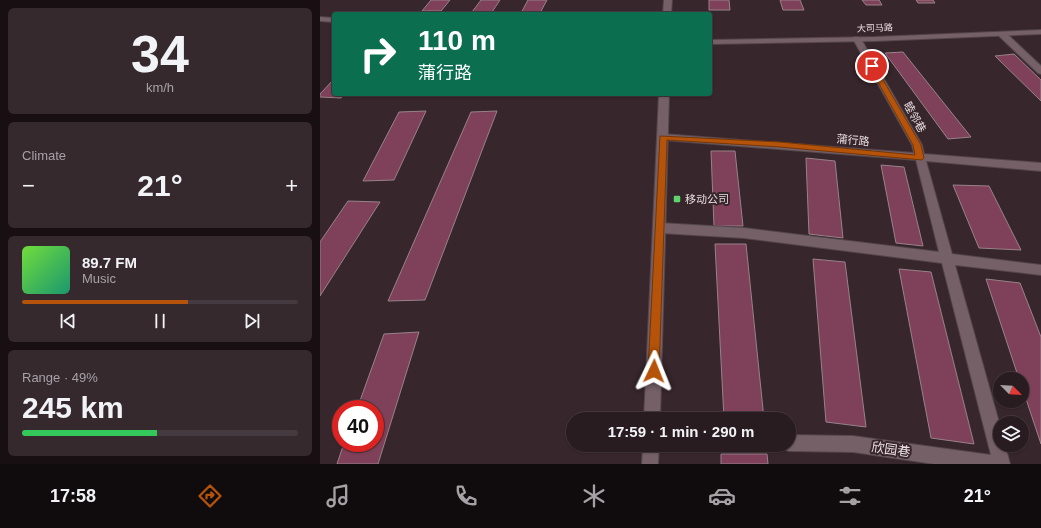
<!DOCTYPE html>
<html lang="en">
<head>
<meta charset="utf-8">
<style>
  body { margin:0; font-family:Helvetica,"Noto Sans SC",sans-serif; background:#35292e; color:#f1f3f6; height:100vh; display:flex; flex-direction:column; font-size:15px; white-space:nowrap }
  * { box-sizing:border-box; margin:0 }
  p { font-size:13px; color:#a5a1a5 }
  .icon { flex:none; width:22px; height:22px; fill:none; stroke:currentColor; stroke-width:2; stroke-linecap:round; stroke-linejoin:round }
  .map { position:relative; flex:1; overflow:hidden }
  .panel { display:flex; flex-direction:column; gap:8px; padding:8px; background:#170f12; width:320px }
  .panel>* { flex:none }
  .top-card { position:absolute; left:12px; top:12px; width:380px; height:84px; border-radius:4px; box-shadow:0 1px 3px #0004,0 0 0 1px #453a3f; background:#0b6e4f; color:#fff; overflow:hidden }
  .needle { width:26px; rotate:114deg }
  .fabs { position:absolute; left:673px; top:372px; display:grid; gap:8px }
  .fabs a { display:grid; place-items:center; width:36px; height:36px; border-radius:50%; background:#291c21; box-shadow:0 1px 3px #0004,0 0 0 1px #453a3f; font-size:20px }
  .speed { position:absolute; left:12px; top:400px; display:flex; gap:8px; font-size:20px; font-weight:700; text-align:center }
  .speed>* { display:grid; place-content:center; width:52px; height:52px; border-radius:50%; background:#291c21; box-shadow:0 1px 3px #0004,0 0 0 1px #453a3f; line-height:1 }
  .speed .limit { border:6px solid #d22; background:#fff; color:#111 }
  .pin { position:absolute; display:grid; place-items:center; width:34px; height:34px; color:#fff; margin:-17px; border:2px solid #fff; border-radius:50%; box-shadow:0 1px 4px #0007 }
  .me { position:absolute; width:44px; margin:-22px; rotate:2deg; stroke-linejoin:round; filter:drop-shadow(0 0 3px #0008) }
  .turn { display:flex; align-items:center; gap:14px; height:84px; padding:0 20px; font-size:18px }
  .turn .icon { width:52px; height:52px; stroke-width:2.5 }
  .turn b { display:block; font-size:28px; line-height:34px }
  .big { font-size:30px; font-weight:600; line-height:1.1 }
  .panel .widget { flex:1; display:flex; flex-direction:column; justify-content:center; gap:6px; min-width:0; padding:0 14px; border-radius:6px; background:#35292e }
  .panel .dial { align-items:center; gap:0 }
  .dial b { font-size:52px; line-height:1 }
  .song { display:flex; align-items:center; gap:12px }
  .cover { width:48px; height:48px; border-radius:6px; background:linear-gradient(135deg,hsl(100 70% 55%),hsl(160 70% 35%)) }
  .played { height:4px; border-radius:2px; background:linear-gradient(90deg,#b45309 60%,#453a3f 60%) }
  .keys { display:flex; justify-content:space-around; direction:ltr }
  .heat { display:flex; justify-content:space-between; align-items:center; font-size:22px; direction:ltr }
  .charge { height:6px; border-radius:3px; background:linear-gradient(90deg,#34c759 49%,#453a3f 0) }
  .trip { position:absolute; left:246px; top:412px; width:230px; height:40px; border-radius:20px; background:#291c21; box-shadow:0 1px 3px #0004,0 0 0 1px #453a3f; font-weight:600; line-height:40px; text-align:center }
  .menu { display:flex; height:64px; justify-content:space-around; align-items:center; background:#100b0d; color:#a5a1a5 }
  .menu .icon { width:28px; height:28px }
  .menu .on { color:#b45309 }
  .menu b { font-size:18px; color:#f1f3f6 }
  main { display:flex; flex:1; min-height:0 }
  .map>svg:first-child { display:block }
  .building { fill:#7e4159; stroke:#988289 }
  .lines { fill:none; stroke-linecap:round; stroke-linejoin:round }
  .street-casing { stroke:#53454a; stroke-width:2 }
  .secondary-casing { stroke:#53454a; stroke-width:2 }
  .street { fill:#746066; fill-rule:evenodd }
  .secondary { fill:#746066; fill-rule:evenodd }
  .route { fill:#b45309; stroke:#753606 }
  .poi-dot { fill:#5dd56c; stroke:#37262c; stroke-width:1.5 }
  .labels { text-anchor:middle; stroke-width:4; stroke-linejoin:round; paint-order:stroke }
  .far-street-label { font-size:9px; fill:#eadee2; stroke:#37262c }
  .street-label { font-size:11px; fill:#eadee2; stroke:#37262c }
  .poi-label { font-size:11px; fill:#eadee2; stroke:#37262c; text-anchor:start }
  .near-street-label { font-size:13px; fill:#eadee2; stroke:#37262c }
</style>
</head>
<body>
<main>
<section class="panel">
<div class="widget dial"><b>34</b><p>km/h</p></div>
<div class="widget"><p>Climate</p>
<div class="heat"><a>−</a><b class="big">21°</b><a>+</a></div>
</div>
<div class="widget">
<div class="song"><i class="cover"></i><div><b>89.7 FM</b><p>Music</p></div></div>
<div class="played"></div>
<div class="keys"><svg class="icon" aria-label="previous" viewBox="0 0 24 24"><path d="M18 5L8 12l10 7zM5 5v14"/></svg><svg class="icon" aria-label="pause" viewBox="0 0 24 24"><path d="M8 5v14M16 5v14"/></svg><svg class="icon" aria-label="next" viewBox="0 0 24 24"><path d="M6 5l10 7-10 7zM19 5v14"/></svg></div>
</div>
<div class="widget"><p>Range · 49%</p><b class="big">245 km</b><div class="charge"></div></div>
</section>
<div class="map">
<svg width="721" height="464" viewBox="0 0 721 464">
  <rect width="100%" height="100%" fill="#37262c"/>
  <g class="building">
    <polygon points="111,0 130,0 121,11 102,11"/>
    <polygon points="161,0 180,0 172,12 152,12"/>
    <polygon points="208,0 227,0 220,13 201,13"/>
    <polygon points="389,0 409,0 410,10 389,10"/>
    <polygon points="460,0 480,0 484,10 463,10"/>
    <polygon points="542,0 559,0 562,5 546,5"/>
    <polygon points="596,0 613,0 615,3 598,3"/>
    <polygon points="583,52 651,137 628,139 565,53"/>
    <polygon points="694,54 721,80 721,101 675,56"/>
    <polygon points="14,79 14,94 24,94 21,98 0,97 0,94"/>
    <polygon points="151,94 175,94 174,96 150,96"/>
    <polygon points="106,111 74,180 43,181 79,112"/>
    <polygon points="177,111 105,300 68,301 151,112"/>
    <polygon points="391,151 415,151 423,226 394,226"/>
    <polygon points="486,158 515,161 523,238 489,234"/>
    <polygon points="561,165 584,167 603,246 576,243"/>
    <polygon points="633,185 669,186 701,250 659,248"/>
    <polygon points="28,201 60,202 0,296 0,242"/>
    <polygon points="395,244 426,244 444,419 404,419"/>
    <polygon points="493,259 525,262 546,427 506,422"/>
    <polygon points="579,269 611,272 654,444 611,438"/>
    <polygon points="666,279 700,283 721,337 721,444 702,387 702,379 699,379"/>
    <polygon points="99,332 58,464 17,464 24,443 55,443 55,409 37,409 64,334"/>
    <polygon points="401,454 447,454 448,464 401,464"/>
  </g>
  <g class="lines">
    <defs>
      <g id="street">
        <polygon points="679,32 685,32 721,66 721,74 718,73 679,36"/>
        <polygon points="534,37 537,37 541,39 602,145 604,154 721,163 721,171 606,161 632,254 721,265 721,275 635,265 680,426 680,445 685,445 690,464 614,464 533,452 469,451 463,449 462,445 469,445 469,435 533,436 671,455 622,263 424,238 340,233 336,231 334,228 336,225 340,223 424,228 619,252 596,160 343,140 338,137 343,134 594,153 592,145 533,39"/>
      </g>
      <g id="secondary">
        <polygon points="344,0 352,0 351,14 343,14"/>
        <polygon points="0,17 14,18 14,22 0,21"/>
        <polygon points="721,30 721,34 555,41 390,44 390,40 555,37"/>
        <polygon points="339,94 349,94 340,419 324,419"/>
        <polygon points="323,445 339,445 338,464 322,464"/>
      </g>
    </defs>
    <use href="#street" class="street-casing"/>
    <use href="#secondary" class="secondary-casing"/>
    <use href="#street" class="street"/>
    <use href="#secondary" class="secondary"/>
  </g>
  <polygon class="route" points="550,64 555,66 601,145 604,158 602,160 460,147 347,140 339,371 338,375 334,377 330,375 328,371 340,136 460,142 595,155 593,145 549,66"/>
  <rect class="poi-dot" x="353" y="195" width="8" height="8" rx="2"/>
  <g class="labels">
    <g class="far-street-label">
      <text transform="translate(555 28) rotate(-2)" y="3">大司马路</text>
    </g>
    <g class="street-label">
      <text transform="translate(595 117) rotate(61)" y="4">睦邻巷</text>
      <text transform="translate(533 140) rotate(5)" y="4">蒲行路</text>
    </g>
    <g class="poi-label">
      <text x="365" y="203">移动公司</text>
    </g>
    <g class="near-street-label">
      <text transform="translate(571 449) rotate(8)" y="5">欣园巷</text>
    </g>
  </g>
</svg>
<div class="fabs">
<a><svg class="needle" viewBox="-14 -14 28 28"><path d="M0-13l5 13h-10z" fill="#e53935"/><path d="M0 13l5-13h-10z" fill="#a5a1a5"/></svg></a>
<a><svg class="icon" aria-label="layers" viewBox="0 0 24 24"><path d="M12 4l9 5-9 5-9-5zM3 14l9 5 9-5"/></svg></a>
</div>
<div class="speed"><div class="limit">40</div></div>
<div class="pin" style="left:552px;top:66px;background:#d93025"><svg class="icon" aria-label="arrive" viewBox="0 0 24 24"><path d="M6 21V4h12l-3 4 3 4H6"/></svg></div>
<svg class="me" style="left:334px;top:371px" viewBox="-20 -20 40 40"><path d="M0-17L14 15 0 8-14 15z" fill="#b45309" stroke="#fff" stroke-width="4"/></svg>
<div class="trip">17:59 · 1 min · 290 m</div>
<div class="top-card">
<div class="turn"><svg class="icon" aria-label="right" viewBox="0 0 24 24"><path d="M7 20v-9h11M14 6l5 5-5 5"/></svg><div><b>110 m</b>蒲行路</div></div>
</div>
</div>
</main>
<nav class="menu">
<b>17:58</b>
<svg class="icon on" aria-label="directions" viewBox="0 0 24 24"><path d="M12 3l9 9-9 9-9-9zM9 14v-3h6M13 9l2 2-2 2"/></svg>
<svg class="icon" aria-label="music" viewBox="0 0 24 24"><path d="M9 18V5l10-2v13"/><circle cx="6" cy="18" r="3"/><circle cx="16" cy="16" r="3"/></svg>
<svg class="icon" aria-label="phone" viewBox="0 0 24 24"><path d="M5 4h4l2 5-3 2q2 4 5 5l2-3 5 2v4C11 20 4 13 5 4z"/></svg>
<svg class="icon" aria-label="climate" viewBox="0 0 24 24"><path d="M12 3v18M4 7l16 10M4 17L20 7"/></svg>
<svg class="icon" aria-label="car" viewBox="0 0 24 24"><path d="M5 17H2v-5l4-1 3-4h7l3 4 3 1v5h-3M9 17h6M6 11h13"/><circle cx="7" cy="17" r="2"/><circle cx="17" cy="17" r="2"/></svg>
<svg class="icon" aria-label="filters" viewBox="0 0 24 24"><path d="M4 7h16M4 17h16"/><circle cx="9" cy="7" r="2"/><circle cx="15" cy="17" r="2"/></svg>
<b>21°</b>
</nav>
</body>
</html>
